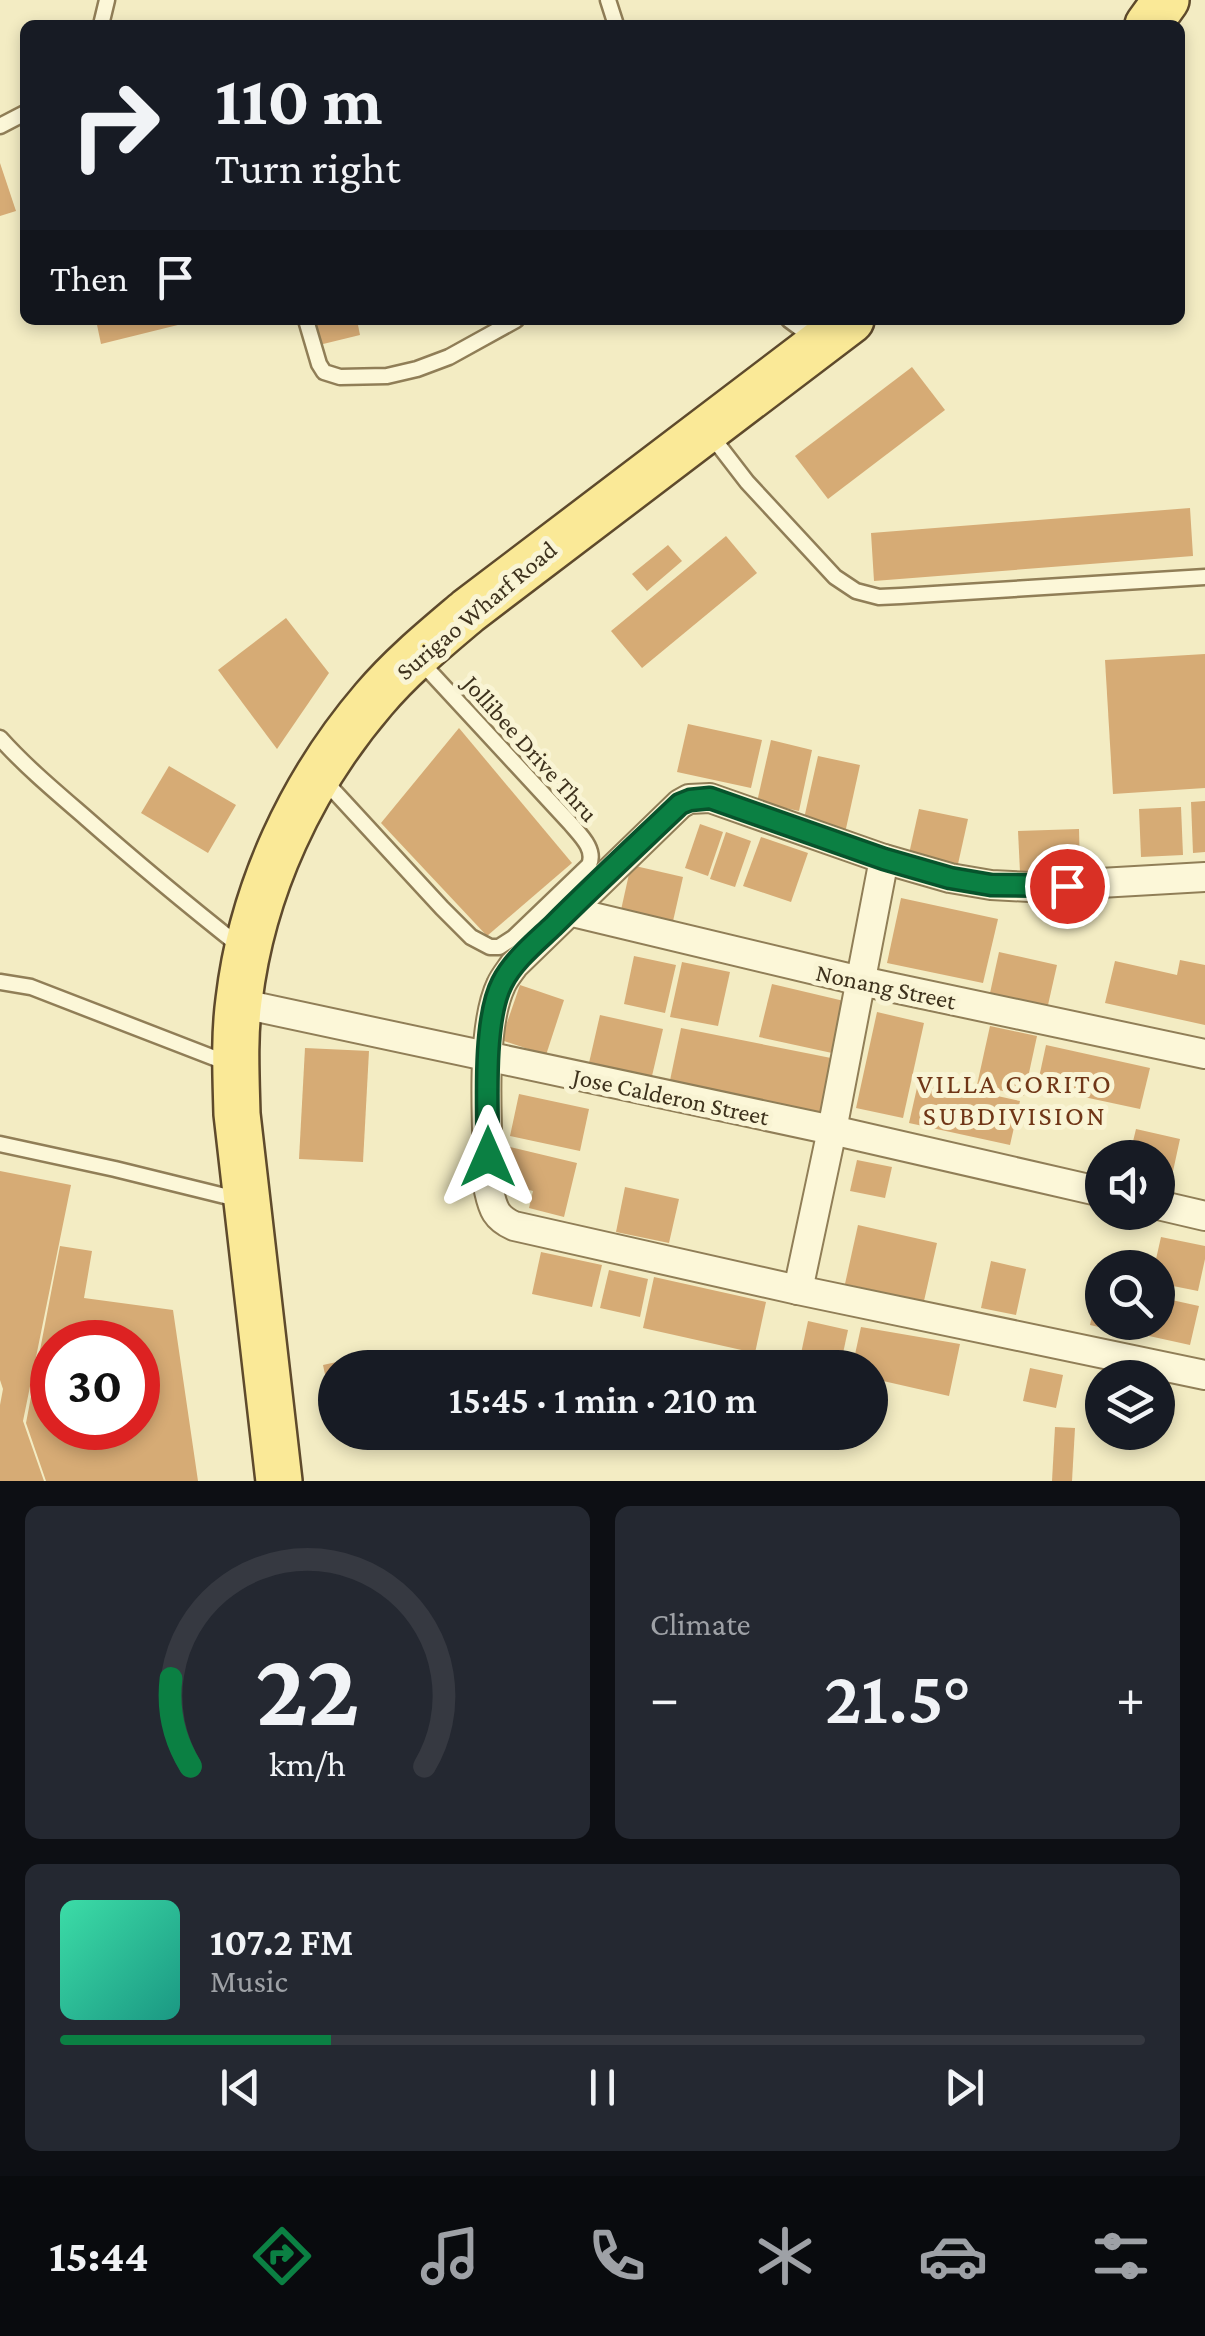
<!DOCTYPE html>
<html lang="en">
<head>
<meta charset="utf-8">
<style>
  body { margin:0; font-family:"Crimson Pro",serif; background:#242831; color:#f1f3f6; height:100vh; display:flex; flex-direction:column; font-size:38px; white-space:nowrap }
  * { box-sizing:border-box; margin:0 }
  p { font-size:32px; color:#9ea1a6 }
  .icon { flex:none; width:55px; height:55px; fill:none; stroke:currentColor; stroke-width:2; stroke-linecap:round; stroke-linejoin:round }
  .map { position:relative; height:1481px; overflow:hidden }
  .panel { display:flex; flex-direction:column; gap:25px; padding:25px; background:#0d0f14; flex:1 }
  .panel>* { flex:none }
  .hud { position:absolute; left:20px; top:20px; width:1165px; height:305px; border-radius:15px; box-shadow:0 5px 15px #0003; background:#171b24; color:#f1f3f6; overflow:hidden }
  .tools { position:absolute; left:1085px; top:1140px; display:grid; gap:20px }
  .tools a { display:grid; place-items:center; width:90px; height:90px; border-radius:50%; background:#171b24; box-shadow:0 5px 15px #0003; font-size:50px }
  .speed { position:absolute; left:30px; top:1320px; display:flex; gap:20px; font-size:50px; font-weight:700; text-align:center }
  .speed>* { display:grid; place-content:center; width:130px; height:130px; border-radius:50%; background:#171b24; box-shadow:0 5px 15px #0003; line-height:1 }
  .speed .limit { border:15px solid #d22; background:#fff; color:#111 }
  .pin { position:absolute; display:grid; place-items:center; width:85px; height:85px; color:#fff; margin:-42px; border:5px solid #fff; border-radius:50%; box-shadow:0 2px 10px #0007 }
  .me { position:absolute; width:110px; margin:-55px; rotate:0deg; stroke-linejoin:round; filter:drop-shadow(0 0 8px #0008) }
  .turn { display:flex; align-items:center; gap:35px; height:210px; padding:0 30px; font-size:45px }
  .turn .icon { width:130px; height:130px; stroke-width:2.5 }
  .turn b { display:block; font-size:70px; line-height:85px }
  .then { display:flex; align-items:center; height:95px; padding:0 30px; background:#0003; gap:20px; font-size:38px }
  .big { font-size:75px; font-weight:600; line-height:1.1 }
  .panel .widget { flex:1; display:flex; flex-direction:column; justify-content:center; gap:15px; min-width:0; padding:0 35px; border-radius:15px; background:#242831 }
  .panel .dial { align-items:center; gap:0 }
  .dial svg { height:260px; overflow:visible; fill:none; stroke:#363941; stroke-width:7; stroke-linecap:round; text-anchor:middle }
  .dial text { fill:#f1f3f6; stroke:none }
  .song { display:flex; align-items:center; gap:30px }
  .cover { width:120px; height:120px; border-radius:15px; background:linear-gradient(135deg,hsl(160 70% 55%),hsl(170 70% 35%)) }
  .played { height:10px; border-radius:5px; background:linear-gradient(90deg,#0b8043 25%,#363941 25%) }
  .keys { display:flex; justify-content:space-around; direction:ltr }
  .heat { display:flex; justify-content:space-between; align-items:center; font-size:55px; direction:ltr }
  .panel .tiles { flex:1; display:grid; gap:25px; grid-template-columns:1fr 1fr }
  .widget:last-child { grid-column:span 2 }
  .trip { position:absolute; left:318px; top:1350px; width:570px; height:100px; border-radius:50px; background:#171b24; box-shadow:0 5px 15px #0003; font-weight:600; line-height:100px; text-align:center }
  .menu { display:flex; height:160px; justify-content:space-around; align-items:center; background:#090b0e; color:#9ea1a6 }
  .menu .icon { width:70px; height:70px }
  .menu .current { color:#0b8043 }
  .menu b { font-size:45px; color:#f1f3f6 }
  .map>svg:first-child { display:block }
  .building { fill:#d6ab75; fill-rule:evenodd }
  .lines { fill:none; stroke-linecap:round; stroke-linejoin:round }
  .lane-casing { stroke:#907e57; stroke-width:19 }
  .street-casing { stroke:#907e57; stroke-width:32 }
  .primary-casing { stroke:#5e4a2c; stroke-width:50 }
  .lane { stroke:#fcf7d8; stroke-width:14 }
  .street { stroke:#fcf7d8; stroke-width:28 }
  .primary { stroke:#fae997; stroke-width:45 }
  .route-casing { stroke:#07532c; stroke-width:25 }
  .route { stroke:#0b8043; stroke-width:18 }
  .labels { text-anchor:middle; stroke-width:10; stroke-linejoin:round; paint-order:stroke }
  .street-label { font-size:25px; fill:#3e321d; stroke:#f9f4d4 }
  .neighbourhood-label { font-size:28px; letter-spacing:2.5px; fill:#703617; stroke:#f9f4d4 }
</style>
</head>
<body>
<div class="map">
<svg width="1205" height="1481" viewBox="0 0 1205 1481">
  <rect width="100%" height="100%" fill="#f3ecc3"/>
  <g class="building">
    <polygon points="0,163 16,211 0,216"/>
    <polygon points="96,320 193,320 194,321 101,344"/>
    <polygon points="313,320 357,320 360,335 319,345"/>
    <polygon points="912,367 945,410 828,499 795,456"/>
    <polygon points="1190,508 1193,556 874,581 871,533"/>
    <polygon points="726,536 757,573 642,668 611,631"/>
    <polygon points="668,545 682,561 647,591 632,574"/>
    <polygon points="286,618 329,673 277,749 218,670"/>
    <polygon points="1205,654 1205,788 1113,794 1105,660"/>
    <polygon points="688,724 762,740 751,788 677,772"/>
    <polygon points="459,728 572,863 487,936 381,823"/>
    <polygon points="771,740 812,750 799,811 757,802"/>
    <polygon points="818,756 860,765 845,833 803,823"/>
    <polygon points="169,766 236,805 208,853 141,813"/>
    <polygon points="1205,801 1205,852 1193,853 1191,802"/>
    <polygon points="1181,807 1183,855 1141,857 1139,809"/>
    <polygon points="919,809 968,819 956,873 907,863"/>
    <polygon points="700,824 723,832 708,876 685,868"/>
    <polygon points="1079,829 1080,869 1020,872 1018,831"/>
    <polygon points="726,832 751,841 735,887 710,879"/>
    <polygon points="761,837 808,853 791,902 743,886"/>
    <polygon points="631,865 683,877 671,930 619,919"/>
    <polygon points="901,898 998,919 983,983 887,963"/>
    <polygon points="999,952 1057,965 1048,1005 990,993"/>
    <polygon points="634,956 676,965 665,1013 624,1004"/>
    <polygon points="1180,960 1205,965 1205,1025 1105,1003 1115,961 1177,975"/>
    <polygon points="682,962 730,972 718,1026 670,1017"/>
    <polygon points="772,984 844,1001 832,1053 759,1037"/>
    <polygon points="520,985 564,1000 546,1055 501,1040"/>
    <polygon points="877,1012 924,1023 903,1118 856,1108"/>
    <polygon points="600,1015 663,1029 652,1076 589,1063"/>
    <polygon points="990,1026 1037,1036 1024,1096 977,1085"/>
    <polygon points="681,1028 831,1058 820,1115 669,1085"/>
    <polygon points="1046,1045 1150,1068 1140,1109 1037,1087"/>
    <polygon points="305,1048 369,1051 363,1162 299,1159"/>
    <polygon points="919,1079 1020,1101 1010,1145 909,1123"/>
    <polygon points="519,1094 589,1109 580,1151 510,1136"/>
    <polygon points="1136,1129 1180,1139 1170,1185 1158,1182 1158,1158 1129,1158"/>
    <polygon points="506,1146 577,1163 564,1217 529,1208 533,1191 514,1186 517,1172 501,1169"/>
    <polygon points="857,1160 892,1167 885,1198 850,1191"/>
    <polygon points="0,1171 71,1185 23,1421 44,1481 0,1481 0,1405 3,1389 0,1380"/>
    <polygon points="625,1187 679,1199 669,1243 616,1232"/>
    <polygon points="858,1225 937,1243 924,1301 845,1284"/>
    <polygon points="1161,1237 1205,1246 1205,1259 1198,1291 1158,1283 1158,1268 1154,1268"/>
    <path d="M60 1246 92 1251 84 1298 173 1310 198 1481H46L26 1423ZM52 1342H138V1428H52Z"/>
    <polygon points="541,1252 602,1265 592,1307 532,1294"/>
    <polygon points="991,1261 1026,1269 1016,1315 981,1308"/>
    <polygon points="609,1270 648,1279 640,1317 600,1308"/>
    <polygon points="654,1277 766,1302 755,1353 643,1328"/>
    <polygon points="1099,1285 1102,1285 1102,1322 1142,1322 1139,1336 1090,1325"/>
    <polygon points="1158,1297 1199,1306 1190,1345 1149,1336 1152,1322 1158,1322"/>
    <polygon points="808,1321 848,1330 840,1367 800,1358"/>
    <polygon points="861,1327 960,1344 949,1396 870,1378 870,1368 852,1368"/>
    <polygon points="368,1355 371,1368 335,1368 333,1412 323,1365"/>
    <polygon points="1030,1368 1063,1375 1056,1408 1023,1401"/>
    <polygon points="1055,1427 1075,1428 1072,1481 1052,1481"/>
  </g>
  <g class="lines">
    <defs>
      <g id="lane">
        <polyline points="608,0 616,25"/>
        <polyline points="101,25 107,0"/>
        <polyline points="0,126 25,113"/>
        <polyline points="306,320 319,364 324,372 340,377 387,376 417,369 449,357 516,320"/>
        <polyline points="789,320 816,340"/>
        <polyline points="710,434 747,482 835,577 856,591 879,597 901,596 1205,577"/>
        <path d="M0 738C26 767 56 792 86 818 137 863 189 906 242 948"/>
        <path d="M323 779 442 908 471 937 490 947H499L513 938 589 865C596 849 580 835 570 823L421 662"/>
        <polyline points="0,982 31,987 230,1064"/>
        <polyline points="0,1144 115,1169 241,1200"/>
      </g>
      <g id="street">
        <path d="M1205 877 1030 887 991 885 950 878 884 859 710 798 689 799 680 804 514 965C510 971 504 978 501 985 479 1031 488 1138 489 1191 493 1209 496 1218 514 1226L798 1290 1205 1375"/>
        <polyline points="568,911 861,981 1205,1054"/>
        <polyline points="238,1003 832,1130 1102,1192"/>
        <polyline points="1158,1205 1205,1216"/>
        <polyline points="798,1290 832,1130 884,859"/>
      </g>
      <g id="primary">
        <polyline points="1148,25 1166,0"/>
        <path d="M279 1481 237 1114C236 1076 234 1037 239 1000 252 889 302 783 374 699 402 666 435 639 468 611L851 320"/>
      </g>
    </defs>
    <use href="#lane" class="lane-casing"/>
    <use href="#street" class="street-casing"/>
    <use href="#primary" class="primary-casing"/>
    <use href="#lane" class="lane"/>
    <use href="#street" class="street"/>
    <use href="#primary" class="primary"/>
  </g>
  <g class="lines">
    <defs>
      <path id="route" d="M488 1157C488 1112 482 1022 502 983 513 961 535 943 553 926 594 885 637 845 680 804L690 800 710 798 884 859 950 878 991 885 1067 886"/>
    </defs>
    <use href="#route" class="route-casing"/>
    <use href="#route" class="route"/>
  </g>
  <g class="labels">
    <g class="street-label">
      <text transform="translate(476 610) rotate(-40)" y="9">Surigao Wharf Road</text>
      <text transform="translate(531 748) rotate(48)" y="9">Jollibee Drive Thru</text>
      <text transform="translate(886 986) rotate(12)" y="9">Nonang Street</text>
      <text transform="translate(671 1096) rotate(12)" y="9">Jose Calderon Street</text>
    </g>
    <g class="neighbourhood-label">
      <text x="1015" y="1093">VILLA CORITO<tspan x="1015" dy="32">SUBDIVISION</tspan></text>
    </g>
  </g>
</svg>
<div class="tools">
<a><svg class="icon" aria-label="sound" viewBox="0 0 24 24"><path d="M4 9h4l5-4v14l-5-4H4zM17 9q2 3 0 6"/></svg></a>
<a><svg class="icon" aria-label="search" viewBox="0 0 24 24"><circle cx="10" cy="10" r="6"/><path d="M15 15l6 6"/></svg></a>
<a><svg class="icon" aria-label="layers" viewBox="0 0 24 24"><path d="M12 4l9 5-9 5-9-5zM3 14l9 5 9-5"/></svg></a>
</div>
<div class="speed"><div class="limit">30</div></div>
<div class="pin" style="left:1067px;top:886px;background:#d93025"><svg class="icon" aria-label="arrive" viewBox="0 0 24 24"><path d="M6 21V4h12l-3 4 3 4H6"/></svg></div>
<svg class="me" style="left:488px;top:1157px" viewBox="-20 -20 40 40"><path d="M0-17L14 15 0 8-14 15z" fill="#0b8043" stroke="#fff" stroke-width="4"/></svg>
<div class="trip">15:45 · 1 min · 210 m</div>
<div class="hud">
<div class="turn"><svg class="icon" aria-label="right" viewBox="0 0 24 24"><path d="M7 20v-9h11M14 6l5 5-5 5"/></svg><div><b>110 m</b>Turn right</div></div>
<div class="then">Then<svg class="icon" aria-label="arrive" viewBox="0 0 24 24"><path d="M6 21V4h12l-3 4 3 4H6"/></svg></div>
</div>
</div>
<section class="panel">
<div class="tiles">
<div class="widget dial"><svg viewBox="0 0 100 80">
<path d="M14 69A42 42 0 1 1 86 69"/>
<path d="M14 69A42 42 0 0 1 8 42" stroke="#0b8043"/>
<text x="50" y="56" font-size="32" font-weight="700">22</text>
<text x="50" y="72" font-size="11">km/h</text>
</svg></div>
<div class="widget"><p>Climate</p>
<div class="heat"><a>−</a><b class="big">21.5°</b><a>+</a></div>
</div>
<div class="widget">
<div class="song"><i class="cover"></i><div><b>107.2 FM</b><p>Music</p></div></div>
<div class="played"></div>
<div class="keys"><svg class="icon" aria-label="previous" viewBox="0 0 24 24"><path d="M18 5L8 12l10 7zM5 5v14"/></svg><svg class="icon" aria-label="pause" viewBox="0 0 24 24"><path d="M8 5v14M16 5v14"/></svg><svg class="icon" aria-label="next" viewBox="0 0 24 24"><path d="M6 5l10 7-10 7zM19 5v14"/></svg></div>
</div>
</div>
</section>
<nav class="menu">
<b>15:44</b>
<svg class="icon current" aria-label="directions" viewBox="0 0 24 24"><path d="M12 3l9 9-9 9-9-9zM9 14v-3h6M13 9l2 2-2 2"/></svg>
<svg class="icon" aria-label="music" viewBox="0 0 24 24"><path d="M9 18V5l10-2v13"/><circle cx="6" cy="18" r="3"/><circle cx="16" cy="16" r="3"/></svg>
<svg class="icon" aria-label="phone" viewBox="0 0 24 24"><path d="M5 4h4l2 5-3 2q2 4 5 5l2-3 5 2v4C11 20 4 13 5 4z"/></svg>
<svg class="icon" aria-label="climate" viewBox="0 0 24 24"><path d="M12 3v18M4 7l16 10M4 17L20 7"/></svg>
<svg class="icon" aria-label="car" viewBox="0 0 24 24"><path d="M5 17H2v-5l4-1 3-4h7l3 4 3 1v5h-3M9 17h6M6 11h13"/><circle cx="7" cy="17" r="2"/><circle cx="17" cy="17" r="2"/></svg>
<svg class="icon" aria-label="filters" viewBox="0 0 24 24"><path d="M4 7h16M4 17h16"/><circle cx="9" cy="7" r="2"/><circle cx="15" cy="17" r="2"/></svg>
</nav>
</body>
</html>
